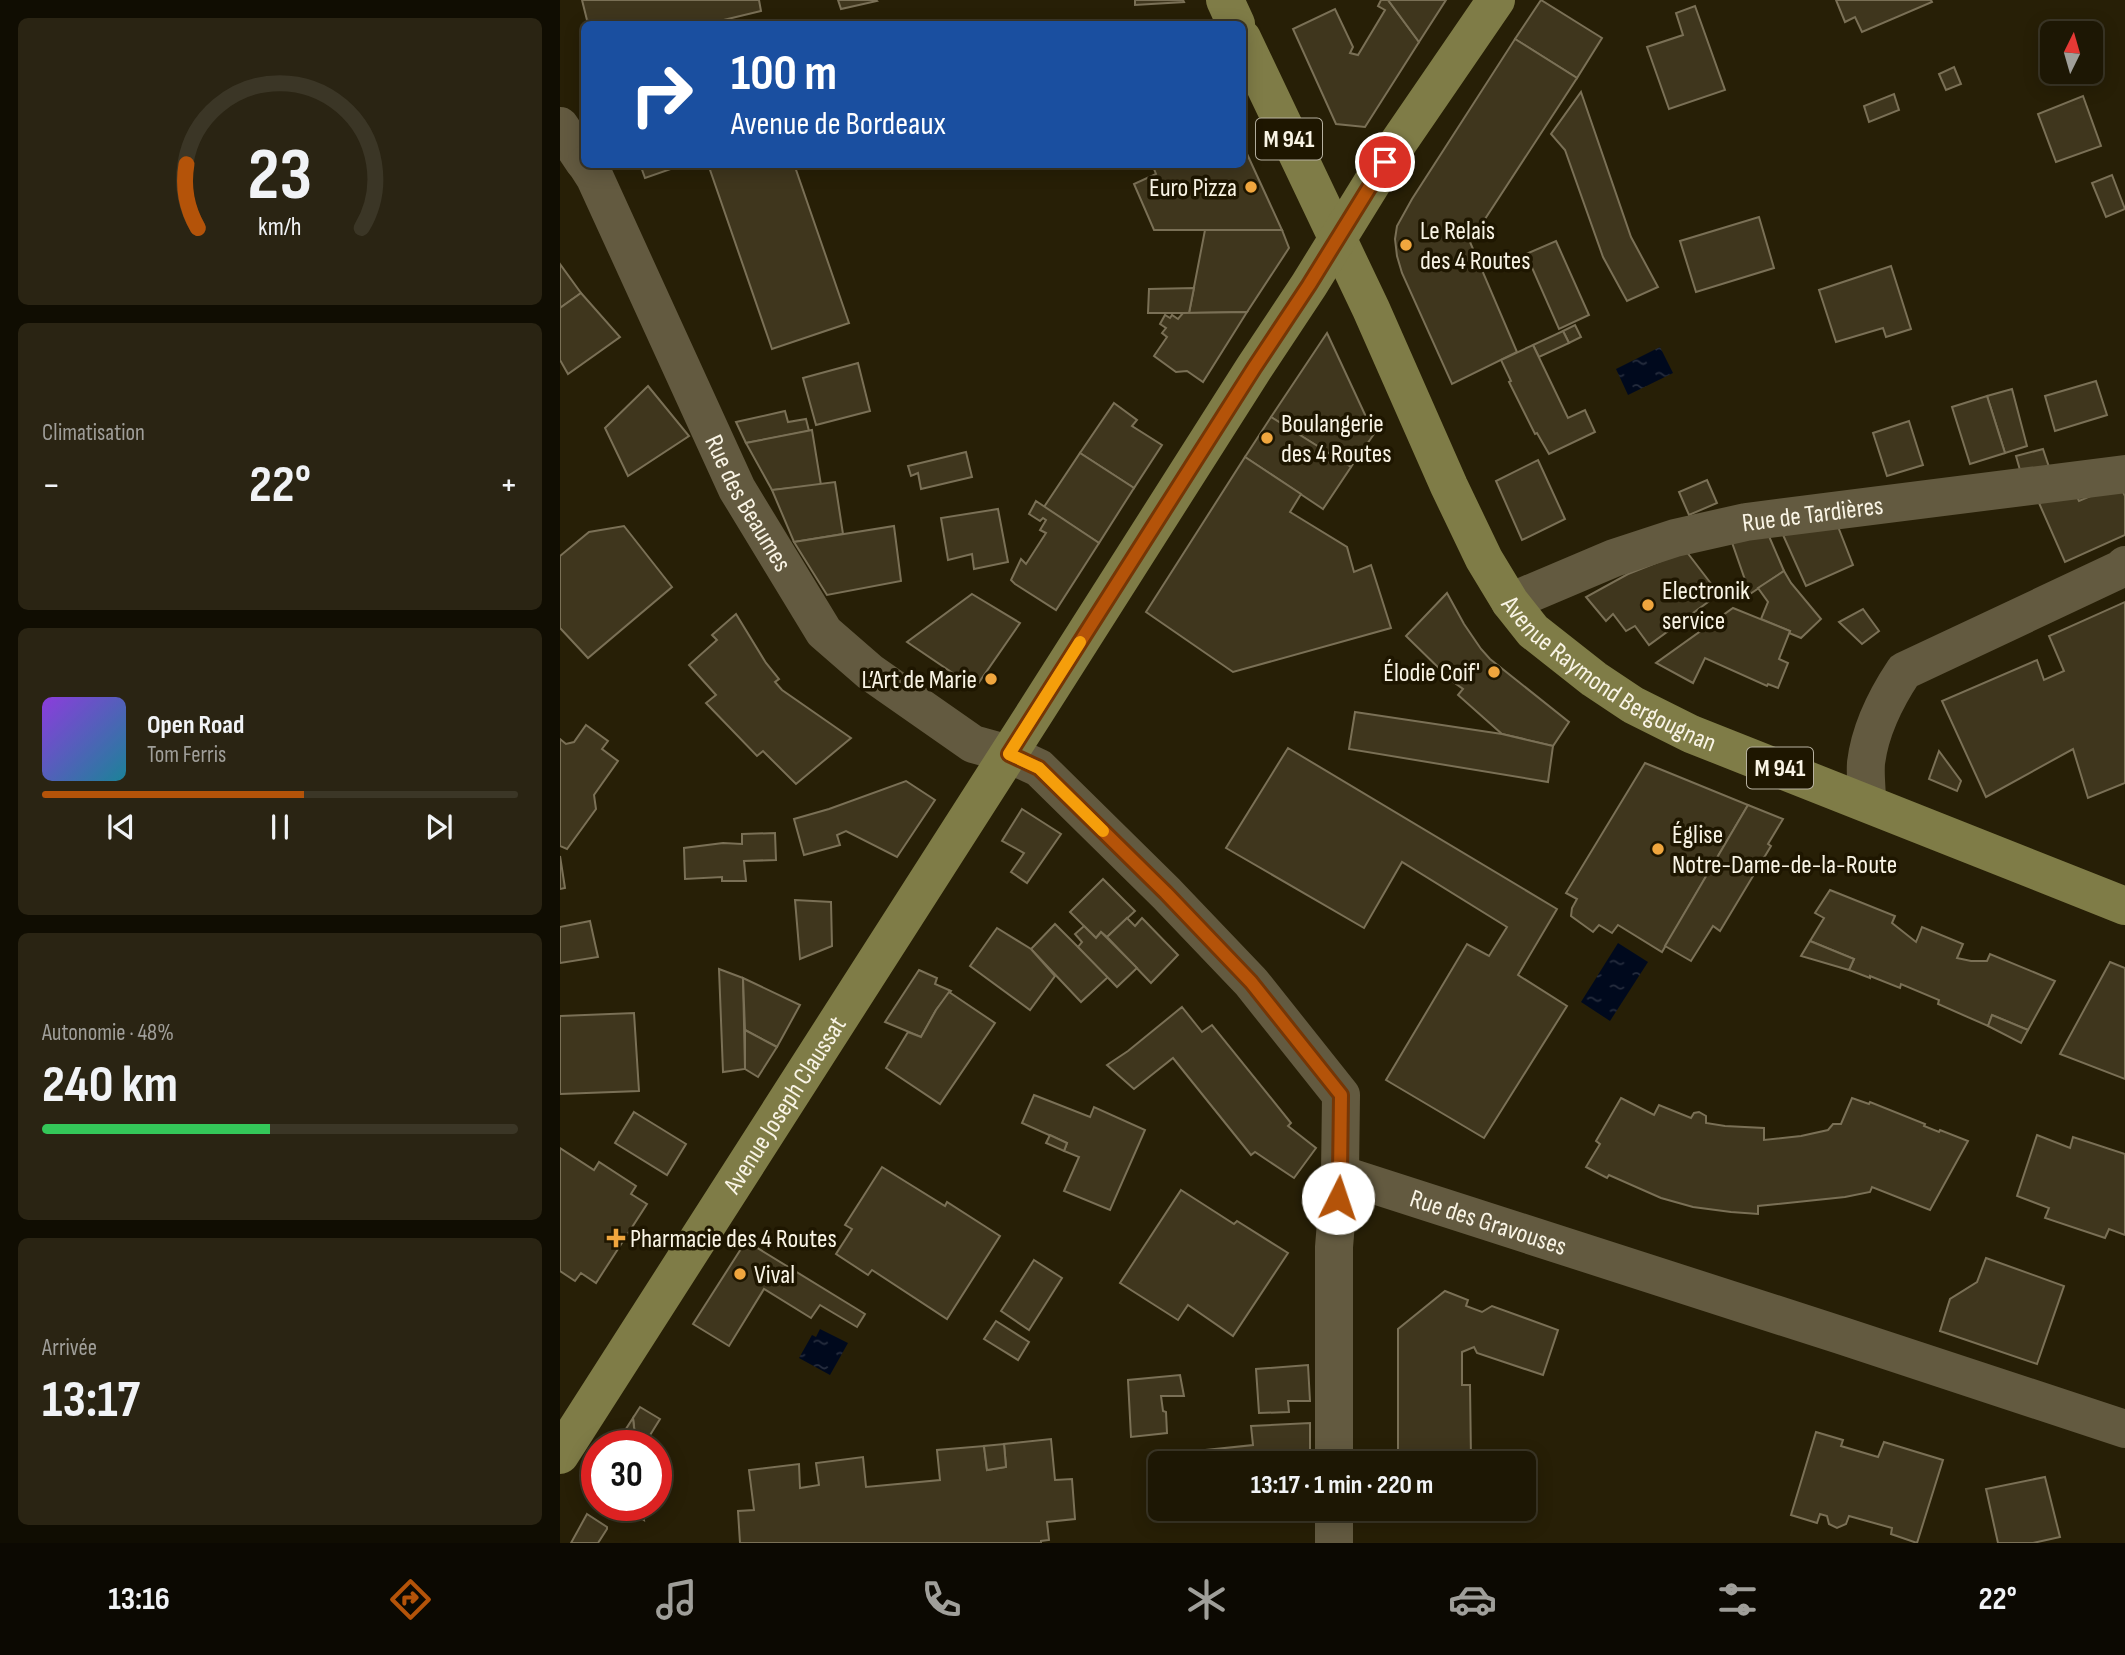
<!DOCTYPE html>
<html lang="fr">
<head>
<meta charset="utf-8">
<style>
  body { margin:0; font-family:"Sofia Sans Condensed",sans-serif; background:#2a2413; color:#f1f3f6; height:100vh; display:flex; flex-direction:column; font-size:26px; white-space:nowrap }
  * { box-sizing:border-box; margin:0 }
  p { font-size:23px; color:#a09f9a }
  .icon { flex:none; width:38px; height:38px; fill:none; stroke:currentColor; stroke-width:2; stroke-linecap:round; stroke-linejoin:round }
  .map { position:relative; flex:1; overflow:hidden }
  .details { display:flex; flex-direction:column; gap:18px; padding:18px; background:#100d02; width:560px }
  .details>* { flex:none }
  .hud { position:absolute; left:21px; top:21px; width:665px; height:147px; border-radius:10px; box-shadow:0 4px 18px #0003,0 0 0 2px #3b3626; background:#1a4fa0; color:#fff; overflow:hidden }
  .needle { width:46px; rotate:5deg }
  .buttons { position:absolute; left:1480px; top:21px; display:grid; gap:14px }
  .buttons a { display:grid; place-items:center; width:63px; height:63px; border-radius:10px; background:#1d1704; box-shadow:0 4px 18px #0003,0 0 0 2px #3b3626; font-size:35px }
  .speed { position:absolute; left:21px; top:1430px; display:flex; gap:14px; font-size:35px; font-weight:700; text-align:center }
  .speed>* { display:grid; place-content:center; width:91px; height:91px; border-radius:50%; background:#1d1704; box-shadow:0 4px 18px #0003,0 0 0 2px #3b3626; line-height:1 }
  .speed .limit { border:10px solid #d22; background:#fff; color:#111 }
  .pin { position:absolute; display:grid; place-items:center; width:60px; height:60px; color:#fff; margin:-30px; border:4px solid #fff; border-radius:50%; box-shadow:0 2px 7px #0007 }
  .me { position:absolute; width:77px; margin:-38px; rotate:4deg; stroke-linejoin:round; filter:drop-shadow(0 0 5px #0008) }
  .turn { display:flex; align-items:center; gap:24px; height:147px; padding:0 35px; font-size:32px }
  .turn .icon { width:91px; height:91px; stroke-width:2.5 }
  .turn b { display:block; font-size:49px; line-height:60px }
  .big { font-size:52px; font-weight:700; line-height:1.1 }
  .details .card { flex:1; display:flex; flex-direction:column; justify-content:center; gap:10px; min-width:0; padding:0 24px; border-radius:10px; background:#2a2413 }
  .details .dial { align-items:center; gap:0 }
  .dial svg { height:182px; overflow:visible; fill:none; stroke:#3b3626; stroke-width:7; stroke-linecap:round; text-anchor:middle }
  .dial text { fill:#f1f3f6; stroke:none }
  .song { display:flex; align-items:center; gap:21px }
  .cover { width:84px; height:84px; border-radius:10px; background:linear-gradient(135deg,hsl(270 70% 55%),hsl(190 70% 35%)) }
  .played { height:7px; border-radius:4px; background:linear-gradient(90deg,#b45309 55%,#3b3626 55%) }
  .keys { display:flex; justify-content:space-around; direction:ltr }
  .heat { display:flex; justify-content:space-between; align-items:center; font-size:38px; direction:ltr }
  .charge { height:10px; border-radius:5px; background:linear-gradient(90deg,#34c759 48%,#3b3626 0) }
  .trip { position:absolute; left:588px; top:1451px; width:388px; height:70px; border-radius:10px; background:#1d1704; box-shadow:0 4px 18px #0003,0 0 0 2px #3b3626; font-weight:700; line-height:70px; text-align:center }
  .menu { display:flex; height:112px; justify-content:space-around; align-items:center; background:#0c0902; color:#a09f9a }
  .menu .icon { width:49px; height:49px }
  .menu .on { color:#b45309 }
  .menu b { font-size:32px; color:#f1f3f6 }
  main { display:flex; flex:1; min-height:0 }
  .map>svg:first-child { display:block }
  .water { fill:url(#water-ripples) }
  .building { fill:#3f361d; stroke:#7a7056; stroke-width:2 }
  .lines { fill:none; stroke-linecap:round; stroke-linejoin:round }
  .minor { stroke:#635a40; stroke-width:38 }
  .major { stroke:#7f7c47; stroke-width:38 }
  .route-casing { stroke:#753606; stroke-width:18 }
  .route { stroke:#b45309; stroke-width:12 }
  .slow { stroke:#f59e0b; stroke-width:12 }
  .poi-dot { fill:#f0a63e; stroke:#1e1600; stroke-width:2.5 }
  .labels { text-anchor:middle; stroke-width:7; stroke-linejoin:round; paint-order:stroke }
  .shield { fill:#1e1600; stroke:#b7b1a0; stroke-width:2 }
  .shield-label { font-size:24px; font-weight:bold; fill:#f9f4e5 }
  .poi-label { font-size:26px; fill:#f9f4e5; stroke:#1e1600; text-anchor:start }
  .street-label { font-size:26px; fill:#f9f4e5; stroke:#1e1600 }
</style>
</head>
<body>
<main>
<section class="details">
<div class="card dial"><svg viewBox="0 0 100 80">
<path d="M14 69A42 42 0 1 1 86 69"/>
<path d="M14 69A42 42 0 0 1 9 41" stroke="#b45309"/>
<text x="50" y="56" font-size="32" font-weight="700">23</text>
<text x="50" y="72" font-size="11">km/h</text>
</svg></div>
<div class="card"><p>Climatisation</p>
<div class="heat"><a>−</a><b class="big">22°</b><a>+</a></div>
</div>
<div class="card">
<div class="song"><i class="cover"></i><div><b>Open Road</b><p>Tom Ferris</p></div></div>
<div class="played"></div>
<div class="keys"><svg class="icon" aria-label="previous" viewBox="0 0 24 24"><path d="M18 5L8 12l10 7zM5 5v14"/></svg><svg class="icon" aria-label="pause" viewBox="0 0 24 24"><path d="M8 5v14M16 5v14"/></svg><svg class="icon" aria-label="next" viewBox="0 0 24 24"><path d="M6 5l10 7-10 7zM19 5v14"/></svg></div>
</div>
<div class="card"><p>Autonomie · 48%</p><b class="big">240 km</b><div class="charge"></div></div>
<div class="card"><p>Arrivée</p><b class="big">13:17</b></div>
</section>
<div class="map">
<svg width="1565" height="1543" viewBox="0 0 1565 1543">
  <defs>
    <pattern id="water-ripples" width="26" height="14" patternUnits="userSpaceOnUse" patternTransform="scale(1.75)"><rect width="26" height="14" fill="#00091d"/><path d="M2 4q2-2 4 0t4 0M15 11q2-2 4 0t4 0" fill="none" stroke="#262d3e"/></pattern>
  </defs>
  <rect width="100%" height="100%" fill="#271f06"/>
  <g class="water">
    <polygon points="1100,347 1113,373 1068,395 1056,369"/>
    <polygon points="1058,943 1088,962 1050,1021 1021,1002"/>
    <polygon points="260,1329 288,1343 270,1375 239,1358 252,1335 256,1337"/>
  </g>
  <g class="building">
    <polygon points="22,0 199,0 201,11 147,24 35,24 27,20"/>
    <polygon points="278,0 316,0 317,1 281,9"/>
    <polygon points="575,0 623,0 624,2 575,5"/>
    <polygon points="821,0 828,0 859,42 805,127 776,124 733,29 775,9 793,47 790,53 798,55 825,10 818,6"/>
    <polygon points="828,0 886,0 859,42"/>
    <polygon points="981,0 1042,38 1017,78 955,39"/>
    <polygon points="1276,0 1371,0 1372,2 1302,32 1295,17 1285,22"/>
    <polygon points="1135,6 1165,90 1109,109 1087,47 1123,35 1116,13"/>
    <polygon points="955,39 1017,78 910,242 957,352 892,384 842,273 837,256 835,239 837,226 852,199"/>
    <polygon points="1394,67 1401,84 1386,90 1379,74"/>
    <polygon points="1021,92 1071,237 1098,287 1067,301 1043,257 1005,150 991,134"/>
    <polygon points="1334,94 1339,110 1309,122 1304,106"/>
    <polygon points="1523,96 1541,146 1496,162 1478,114"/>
    <polygon points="682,143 722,230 594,230 574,184 596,174 592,164 682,164"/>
    <polygon points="80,164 109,164 111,169 85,178"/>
    <polygon points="148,164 234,164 289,323 212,349"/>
    <polygon points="1552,175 1565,209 1546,217 1532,183"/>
    <polygon points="1199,217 1214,268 1136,292 1120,241"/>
    <polygon points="645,230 722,230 729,248 687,312 629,313"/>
    <polygon points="996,241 1029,315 999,329 966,254"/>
    <polygon points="0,264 21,293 0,308"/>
    <polygon points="1331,266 1351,329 1326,337 1323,328 1276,342 1259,290"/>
    <polygon points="634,288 629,313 588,313 589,289"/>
    <polygon points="21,293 60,337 8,374 0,360 0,308"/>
    <polygon points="687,312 643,382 627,371 616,372 594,356 607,337 602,333 606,328 600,324 605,315 610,318 612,315 618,319 623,313"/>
    <polygon points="1015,325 1021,337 1009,343 1003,331"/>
    <polygon points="1003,331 1009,343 979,357 973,345"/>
    <polygon points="767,333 814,434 791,467 711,417"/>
    <polygon points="973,345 1008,418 1025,410 1035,432 989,454 977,433 975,434 949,382 951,381 941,360"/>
    <polygon points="298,363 310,411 256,425 243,378"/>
    <polygon points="1536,381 1547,415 1495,431 1485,396"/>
    <polygon points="88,386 129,436 68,476 45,428"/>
    <polygon points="1452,389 1467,446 1445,453 1427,396"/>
    <polygon points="1427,396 1445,453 1410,464 1392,407"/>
    <polygon points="554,403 577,420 572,426 602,445 574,488 520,453"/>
    <polygon points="225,411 228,422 246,419 249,431 186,443 176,422"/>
    <polygon points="711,417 791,467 763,509 685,457"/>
    <polygon points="1349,421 1363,465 1327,476 1313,433"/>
    <polygon points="252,430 261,485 212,490 186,443"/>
    <polygon points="1483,449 1491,473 1462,477 1456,456"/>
    <polygon points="406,452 412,477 361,489 358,473 351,476 348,466"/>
    <polygon points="520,453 574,488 539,543 484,507"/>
    <polygon points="685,457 741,494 730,512 787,547 794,572 811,565 831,628 673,672 586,612"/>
    <polygon points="978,460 1005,519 962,540 936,481"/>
    <polygon points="1147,480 1157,503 1129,515 1119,492"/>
    <polygon points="275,482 283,534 234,542 212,490"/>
    <polygon points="1559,484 1565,496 1565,535 1505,562 1479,503 1514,490 1519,501"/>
    <polygon points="476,501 539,543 496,610 455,584 451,580 461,559 466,564 486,533 480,530 486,520 483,518 480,521 469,514"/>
    <polygon points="438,509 448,562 414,569 412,554 388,560 381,518"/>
    <polygon points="1275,519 1293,565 1246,586 1219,526"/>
    <polygon points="64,526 112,587 28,658 0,628 0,556 29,532"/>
    <polygon points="334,526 341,581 267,595 234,542"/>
    <polygon points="1205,527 1224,571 1190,594 1168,531"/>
    <polygon points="1126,551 1159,594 1089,645 1075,626 1066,631 1053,614 1046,621 1026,597 1068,574"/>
    <polygon points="1224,571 1231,583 1261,619 1241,638 1229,633 1230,631 1201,619 1208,602 1198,588"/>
    <polygon points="887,593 904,624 921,649 930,659 1009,722 993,746 942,734 898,695 903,689 892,681 846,636"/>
    <polygon points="412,594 460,623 415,688 347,642"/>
    <polygon points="1565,602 1565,783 1528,798 1513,749 1426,797 1382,701 1477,660 1484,680 1504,671 1489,636"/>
    <polygon points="1173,608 1230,631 1219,659 1228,663 1218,688 1208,684 1207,686 1145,658 1133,683 1096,663"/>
    <polygon points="1303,609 1319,631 1302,644 1279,622"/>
    <polygon points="176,614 206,663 219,679 215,682 222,690 291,738 236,784 203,751 197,756 146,703 156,695 129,665 157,640 152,635"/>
    <polygon points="795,712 942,734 993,746 988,782 789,749"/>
    <polygon points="26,725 48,741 42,749 58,761 34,795 36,809 7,849 0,846 0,739 6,744 14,742"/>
    <polygon points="728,748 997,909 958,975 1007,1006 924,1138 826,1080 907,944 929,956 947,927 842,862 804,928 666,848"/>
    <polygon points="1379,751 1401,781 1397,791 1369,779"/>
    <polygon points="1085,763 1188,805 1102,952 1058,925 1052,933 1039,925 1033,932 1011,916 1012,908 1017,899 1006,893"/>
    <polygon points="346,781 375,800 337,857 286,831 277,835 280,845 244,855 234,819 269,809"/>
    <polygon points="1188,805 1223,819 1208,844 1211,846 1160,931 1153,926 1131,961 1105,946"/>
    <polygon points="462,809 501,834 467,883 451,872 464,853 442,841"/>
    <polygon points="215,833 216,860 184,861 186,881 162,881 162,877 125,879 124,848 163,843 182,844 182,834"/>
    <polygon points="0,856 5,888 0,889"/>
    <polygon points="543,879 575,911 547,937 541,932 536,938 510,912"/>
    <polygon points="1270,890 1335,916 1332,923 1356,942 1362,927 1403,944 1397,958 1411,961 1427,961 1430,954 1495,981 1468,1030 1432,1015 1428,1026 1378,1004 1379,1000 1341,984 1340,988 1310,976 1310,978 1289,970 1294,959 1250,941 1264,918 1255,913"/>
    <polygon points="235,900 271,902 272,946 240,959"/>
    <polygon points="567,918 575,926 582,918 618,955 591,983 547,937"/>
    <polygon points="30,921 38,957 0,963 0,927"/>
    <polygon points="495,924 548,977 521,1002 471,949"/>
    <polygon points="524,926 536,938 541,932 577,968 557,987 518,947 522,942 515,934"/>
    <polygon points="437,928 471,949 495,976 470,1010 410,966"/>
    <polygon points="1250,941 1294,959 1289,970 1241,956"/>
    <polygon points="1550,962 1565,968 1565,1079 1500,1054"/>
    <polygon points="159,969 183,978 185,1069 163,1072"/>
    <polygon points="359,970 377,978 375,984 391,991 376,1010 361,1037 325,1022"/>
    <polygon points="183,978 240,1005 217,1047 185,1030"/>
    <polygon points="389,992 435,1023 380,1104 326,1068 348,1032 361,1037 376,1010"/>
    <polygon points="622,1007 642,1032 652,1025 731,1123 728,1126 756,1148 734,1178 695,1152 691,1155 613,1058 574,1089 547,1065 568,1051"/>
    <polygon points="74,1013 79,1091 0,1094 0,1016"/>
    <polygon points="1432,1015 1468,1030 1461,1043 1428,1026"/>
    <polygon points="185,1030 217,1047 198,1077 185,1069"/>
    <polygon points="474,1095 530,1117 534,1107 585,1130 550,1210 504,1191 519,1157 504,1151 507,1143 462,1123"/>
    <polygon points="1061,1098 1094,1115 1099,1105 1131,1118 1134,1113 1139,1112 1146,1116 1146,1123 1165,1126 1204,1128 1204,1140 1241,1136 1268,1130 1273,1124 1281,1124 1292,1098 1309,1104 1310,1102 1365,1124 1364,1126 1379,1132 1380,1130 1408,1141 1370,1210 1312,1187 1310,1192 1285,1197 1198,1206 1198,1214 1171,1212 1133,1207 1101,1198 1049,1175 1047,1178 1026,1167 1040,1144 1036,1141"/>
    <polygon points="74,1112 126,1144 107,1175 55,1143"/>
    <polygon points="490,1135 507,1143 504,1151 486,1143"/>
    <polygon points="1477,1135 1510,1148 1513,1137 1565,1154 1565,1235 1549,1229 1545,1238 1485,1218 1489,1208 1457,1196"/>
    <polygon points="0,1148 34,1170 39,1162 76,1186 71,1194 87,1204 36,1283 21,1273 15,1281 0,1271"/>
    <polygon points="322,1167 385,1206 387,1202 440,1236 387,1319 312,1270 308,1275 276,1254 292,1229 285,1225"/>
    <polygon points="621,1190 674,1224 677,1221 728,1253 673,1336 628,1305 618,1320 560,1283"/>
    <polygon points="186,1241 305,1314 297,1327 260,1305 251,1318 204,1289 169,1346 133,1324"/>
    <polygon points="1426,1258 1504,1286 1477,1364 1380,1331 1390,1299 1417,1282"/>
    <polygon points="474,1260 502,1278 469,1330 441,1311"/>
    <polygon points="885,1291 908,1300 906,1306 922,1312 932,1306 998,1330 983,1375 917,1353 914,1347 902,1352 902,1385 910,1385 911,1459 871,1458 872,1454 850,1454 849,1458 838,1458 838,1329"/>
    <polygon points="436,1321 469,1342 458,1360 424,1339"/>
    <polygon points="748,1365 750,1401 728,1401 729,1412 699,1413 696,1369"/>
    <polygon points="620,1375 624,1396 601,1396 603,1411 606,1412 607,1433 571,1437 568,1380"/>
    <polygon points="80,1407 100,1419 87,1440 75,1434 73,1418"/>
    <polygon points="73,1418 76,1446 55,1446"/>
    <polygon points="750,1423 750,1451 711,1454 711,1463 646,1463 646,1450 693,1445 691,1426"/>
    <polygon points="1256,1432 1283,1440 1281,1446 1318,1457 1324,1442 1383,1460 1357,1543 1331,1534 1332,1528 1289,1516 1286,1524 1277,1528 1269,1524 1267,1516 1260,1514 1257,1523 1231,1515"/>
    <polygon points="491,1439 495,1480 512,1479 515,1519 487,1522 489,1540 481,1541 481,1543 180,1543 178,1511 194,1510 189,1470 239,1464 240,1488 259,1485 256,1463 303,1457 306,1487 380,1480 377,1450 424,1446 427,1470 446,1467 444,1444"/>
    <polygon points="444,1444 446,1467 427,1470 424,1446"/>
    <polygon points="37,1475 37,1492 29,1487"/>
    <polygon points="1485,1477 1500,1537 1473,1543 1438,1543 1426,1489"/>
    <polygon points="59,1505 82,1505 84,1520"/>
    <polygon points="27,1514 47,1527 47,1529 38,1543 11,1543"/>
  </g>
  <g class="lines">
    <g class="minor">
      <polyline points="0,126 24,162"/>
      <path id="s1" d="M26 164 35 178 177 489 264 632 310 672 413 744 449 754 479 768 606 893 691 982 781 1095 780 1174 774 1247V1463"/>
      <path id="s2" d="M950 602 1054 558 1115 538 1186 522 1565 474"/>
      <path d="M1307 802C1307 790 1305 776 1306 763 1310 730 1326 698 1344 671L1561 569 1565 565"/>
      <path id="s3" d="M780 1174 1280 1335 1565 1429"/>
      <polyline points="774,1508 774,1543"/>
    </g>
    <g class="major">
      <polyline points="665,0 676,24"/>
      <path id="s4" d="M682 38 811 309 889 486 924 559 950 602 973 631 1034 679 1073 705 1131 734 1565 906"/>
      <path id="s5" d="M0 1455 476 711 694 368 749 285 825 162 936 0"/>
    </g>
  </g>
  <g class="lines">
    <defs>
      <polyline id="route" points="778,1198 780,1174 781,1095 691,982 606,893 479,768 449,754 694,368 749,285 825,162"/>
    </defs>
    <use href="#route" class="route-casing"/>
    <use href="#route" class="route"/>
    <polyline class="slow" points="520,642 449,754 479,768 543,831"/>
  </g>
  <g class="poi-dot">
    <circle cx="691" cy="187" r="7"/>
    <circle cx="846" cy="245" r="7"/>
    <circle cx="707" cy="438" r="7"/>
    <circle cx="1088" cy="605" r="7"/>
    <circle cx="934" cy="672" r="7"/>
    <circle cx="431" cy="679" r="7"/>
    <circle cx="1098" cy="849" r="7"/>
    <path d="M52.5 1227.5h7v7h7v7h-7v7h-7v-7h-7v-7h7z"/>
    <circle cx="180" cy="1274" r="7"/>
  </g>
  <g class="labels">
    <g class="shield">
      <rect x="696" y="118.5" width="66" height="41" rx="5"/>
      <rect x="1187" y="747.5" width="66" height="41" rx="5"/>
    </g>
    <g class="shield-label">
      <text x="729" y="147">M 941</text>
      <text x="1220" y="776">M 941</text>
    </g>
    <g class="poi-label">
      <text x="677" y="196" text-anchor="end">Euro Pizza</text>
      <text x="860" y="239">Le Relais<tspan x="860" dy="30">des 4 Routes</tspan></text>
      <text x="721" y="432">Boulangerie<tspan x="721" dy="30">des 4 Routes</tspan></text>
      <text x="1102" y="599">Electronik<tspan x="1102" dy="30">service</tspan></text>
      <text x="920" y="681" text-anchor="end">Élodie Coif'</text>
      <text x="417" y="688" text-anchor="end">L’Art de Marie</text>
      <text x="1112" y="843">Église<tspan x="1112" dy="30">Notre-Dame-de-la-Route</tspan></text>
      <text x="70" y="1247">Pharmacie des 4 Routes</text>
      <text x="194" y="1283">Vival</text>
    </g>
    <g class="street-label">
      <text dy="9" stroke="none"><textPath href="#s1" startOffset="376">Rue des Beaumes</textPath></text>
      <text dy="9" stroke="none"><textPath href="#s2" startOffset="317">Rue de Tardières</textPath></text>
      <text dy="9" stroke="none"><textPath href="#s4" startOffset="749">Avenue Raymond Bergougnan</textPath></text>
      <text dy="9" stroke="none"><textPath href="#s5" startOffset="416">Avenue Joseph Claussat</textPath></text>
      <text dy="9" stroke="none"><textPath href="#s3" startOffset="156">Rue des Gravouses</textPath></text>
    </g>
  </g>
</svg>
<div class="buttons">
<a><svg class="needle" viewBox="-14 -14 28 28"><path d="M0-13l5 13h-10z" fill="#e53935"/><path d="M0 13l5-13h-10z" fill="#a09f9a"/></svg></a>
</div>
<div class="speed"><div class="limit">30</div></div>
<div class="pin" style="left:825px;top:162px;background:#d93025"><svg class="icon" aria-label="arrive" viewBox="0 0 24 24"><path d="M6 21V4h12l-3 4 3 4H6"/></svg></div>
<svg class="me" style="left:778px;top:1198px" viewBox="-20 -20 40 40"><circle r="19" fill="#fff"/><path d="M0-13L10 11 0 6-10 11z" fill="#b45309"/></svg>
<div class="trip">13:17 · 1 min · 220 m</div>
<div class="hud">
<div class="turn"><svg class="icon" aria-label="right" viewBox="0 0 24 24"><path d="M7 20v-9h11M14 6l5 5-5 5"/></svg><div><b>100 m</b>Avenue de Bordeaux</div></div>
</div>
</div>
</main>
<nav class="menu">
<b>13:16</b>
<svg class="icon on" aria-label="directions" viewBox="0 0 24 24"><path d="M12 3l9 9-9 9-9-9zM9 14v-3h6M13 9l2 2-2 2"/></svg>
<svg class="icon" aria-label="music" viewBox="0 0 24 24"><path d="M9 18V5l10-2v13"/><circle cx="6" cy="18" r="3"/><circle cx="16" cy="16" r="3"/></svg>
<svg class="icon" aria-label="phone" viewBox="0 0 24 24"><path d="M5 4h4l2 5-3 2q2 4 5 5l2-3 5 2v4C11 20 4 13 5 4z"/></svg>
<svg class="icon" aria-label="climate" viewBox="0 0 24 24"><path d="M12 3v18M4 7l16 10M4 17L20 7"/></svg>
<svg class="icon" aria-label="car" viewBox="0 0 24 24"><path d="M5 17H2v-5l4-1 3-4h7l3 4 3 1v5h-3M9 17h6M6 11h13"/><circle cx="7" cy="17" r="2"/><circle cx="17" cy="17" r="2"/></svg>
<svg class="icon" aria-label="filters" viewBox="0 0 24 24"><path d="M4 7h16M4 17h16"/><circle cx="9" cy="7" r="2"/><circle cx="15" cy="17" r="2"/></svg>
<b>22°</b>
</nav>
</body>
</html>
